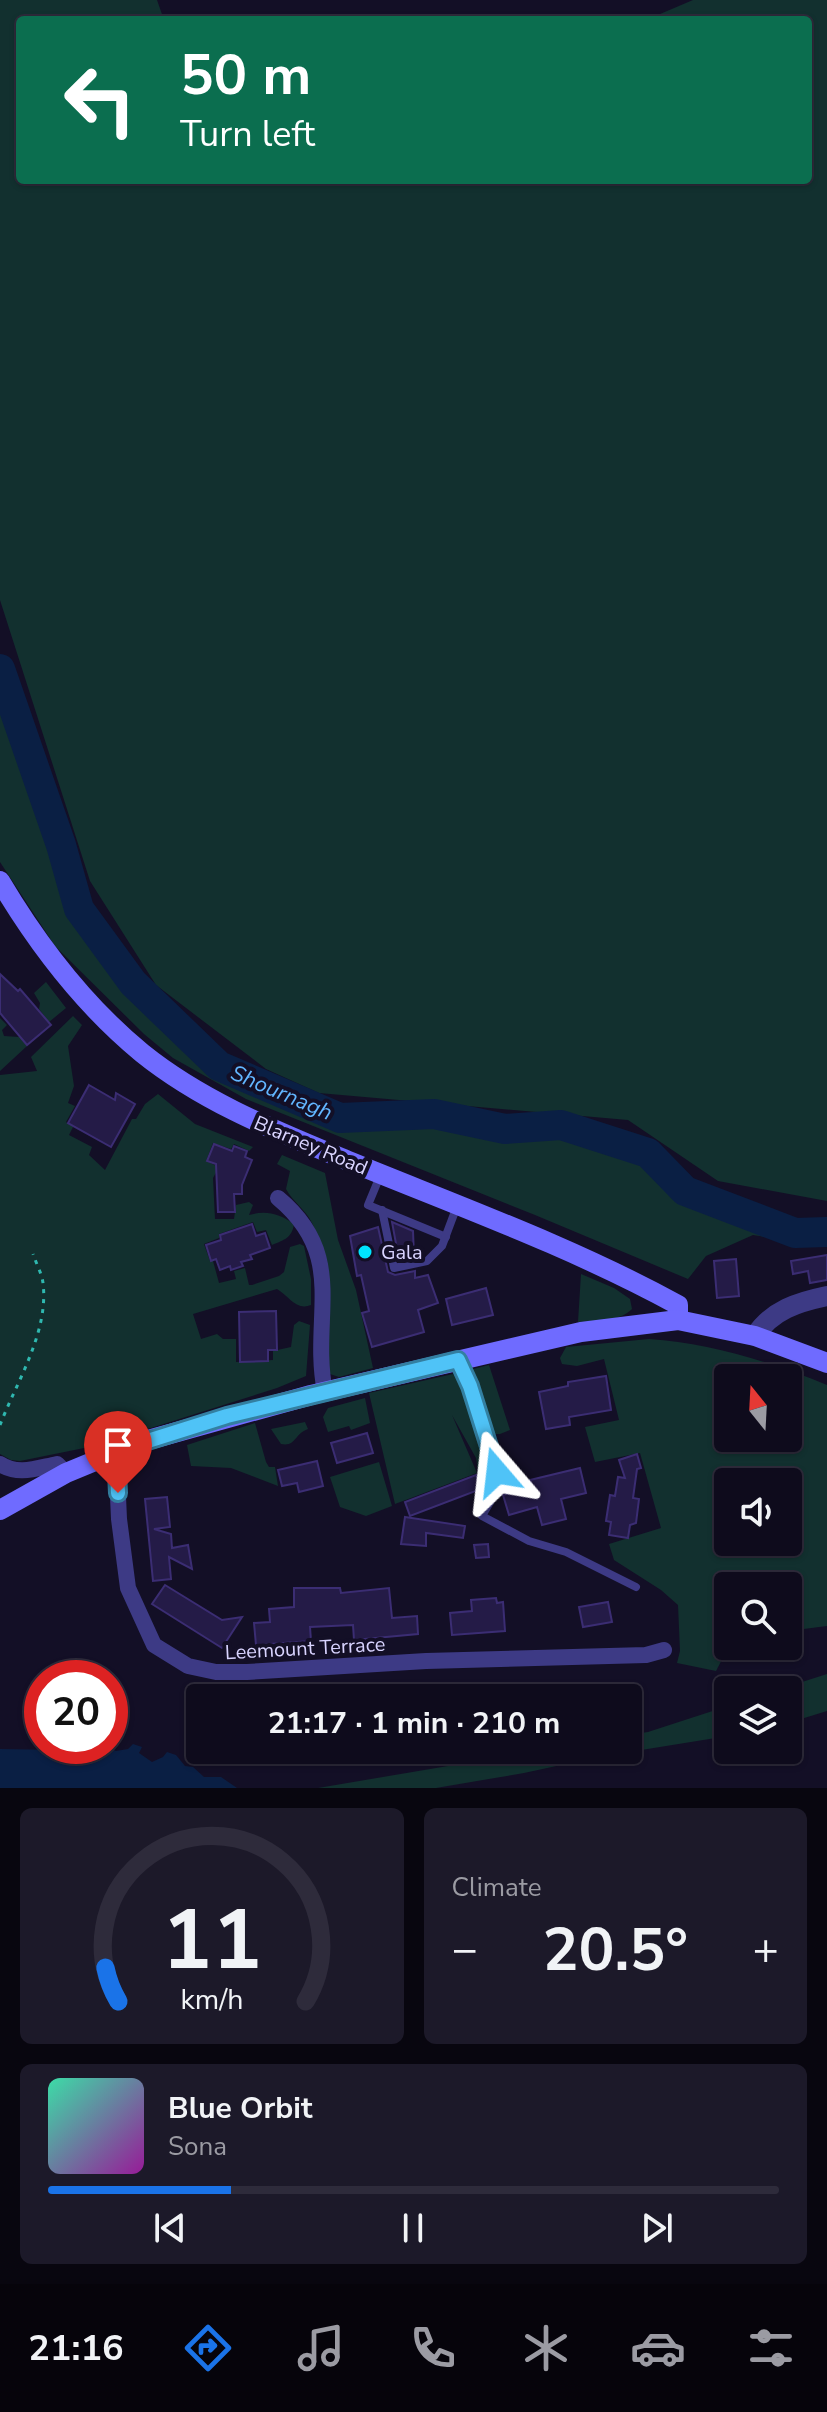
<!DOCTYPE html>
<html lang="en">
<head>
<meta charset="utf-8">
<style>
  body { margin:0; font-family:"Nunito Sans",sans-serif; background:#1c1929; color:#f1f3f6; height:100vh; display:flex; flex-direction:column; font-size:30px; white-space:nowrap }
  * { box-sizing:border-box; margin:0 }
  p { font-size:26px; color:#9b9ba3 }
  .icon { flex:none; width:44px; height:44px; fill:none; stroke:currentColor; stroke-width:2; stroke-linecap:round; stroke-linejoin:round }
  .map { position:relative; height:1788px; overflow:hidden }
  .drawer { display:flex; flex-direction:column; gap:20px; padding:20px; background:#08060f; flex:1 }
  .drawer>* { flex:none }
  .hud { position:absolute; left:16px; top:16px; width:796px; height:168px; border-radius:8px; box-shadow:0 2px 6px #0004,0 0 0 2px #2e2b3b; background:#0b6e4f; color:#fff; overflow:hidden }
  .needle { width:52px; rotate:342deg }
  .tools { position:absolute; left:714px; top:1364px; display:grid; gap:16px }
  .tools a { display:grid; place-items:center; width:88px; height:88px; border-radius:8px; background:#0e0b1c; box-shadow:0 2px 6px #0004,0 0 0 2px #2e2b3b; font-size:40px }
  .speed { position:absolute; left:24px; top:1660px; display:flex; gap:16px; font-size:40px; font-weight:700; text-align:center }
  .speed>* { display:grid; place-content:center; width:104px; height:104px; border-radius:50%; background:#0e0b1c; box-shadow:0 2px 6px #0004,0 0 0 2px #2e2b3b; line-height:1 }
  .speed .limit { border:12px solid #d22; background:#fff; color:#111 }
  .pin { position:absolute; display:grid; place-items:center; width:68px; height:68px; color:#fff; margin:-82px -34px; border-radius:50% 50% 50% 0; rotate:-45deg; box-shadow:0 0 8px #0007 }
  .pin .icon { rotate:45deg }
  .me { position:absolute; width:88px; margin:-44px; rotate:343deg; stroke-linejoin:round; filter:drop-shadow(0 0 6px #0008) }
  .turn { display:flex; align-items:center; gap:28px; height:168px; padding:0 32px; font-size:36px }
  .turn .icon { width:104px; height:104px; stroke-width:2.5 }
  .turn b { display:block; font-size:56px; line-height:68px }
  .big { font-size:60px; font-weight:700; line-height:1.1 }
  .drawer .widget { flex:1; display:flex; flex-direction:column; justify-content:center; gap:12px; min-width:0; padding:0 28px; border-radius:12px; background:#1c1929 }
  .drawer .dial { align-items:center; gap:0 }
  .dial svg { height:208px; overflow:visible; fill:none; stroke:#2e2b3b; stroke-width:7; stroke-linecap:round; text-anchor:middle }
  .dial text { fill:#f1f3f6; stroke:none }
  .song { display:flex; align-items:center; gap:24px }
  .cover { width:96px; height:96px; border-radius:12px; background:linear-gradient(135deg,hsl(160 70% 55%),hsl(300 70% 35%)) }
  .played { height:8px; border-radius:4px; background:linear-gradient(90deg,#1a73e8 25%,#2e2b3b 25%) }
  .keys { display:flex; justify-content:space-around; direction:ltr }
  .heat { display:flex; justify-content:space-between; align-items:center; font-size:44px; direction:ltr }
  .drawer .tiles { flex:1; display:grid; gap:20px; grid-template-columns:1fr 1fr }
  .widget:last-child { grid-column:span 2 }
  .trip { position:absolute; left:186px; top:1684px; width:456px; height:80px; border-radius:8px; background:#0e0b1c; box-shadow:0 2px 6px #0004,0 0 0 2px #2e2b3b; font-weight:700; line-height:80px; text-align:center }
  .tabs { display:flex; height:128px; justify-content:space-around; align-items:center; background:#06040b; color:#9b9ba3 }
  .tabs .icon { width:56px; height:56px }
  .tabs .on { color:#1a73e8 }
  .tabs b { font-size:36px; color:#f1f3f6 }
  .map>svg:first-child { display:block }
  .green { fill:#12302f; fill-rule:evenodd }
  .water { fill:#0a1f44 }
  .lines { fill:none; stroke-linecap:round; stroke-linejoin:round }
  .river { stroke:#0a1f44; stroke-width:30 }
  .building { fill:#241b47; stroke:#3b2d73; stroke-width:2 }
  .path { stroke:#2fb8b0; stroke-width:3; stroke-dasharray:4 6; stroke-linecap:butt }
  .service { stroke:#3d3a85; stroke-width:8 }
  .minor { stroke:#3d3a85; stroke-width:16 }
  .tertiary { stroke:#3d3a85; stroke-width:20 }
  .secondary { stroke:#6f6bff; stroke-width:20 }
  .route-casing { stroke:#337fa1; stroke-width:20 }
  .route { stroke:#4fc3f7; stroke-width:14 }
  .poi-dot { fill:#00e5ff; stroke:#130f26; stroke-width:3 }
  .labels { text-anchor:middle; stroke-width:8; stroke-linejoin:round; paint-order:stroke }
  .street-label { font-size:20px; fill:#d9d4ff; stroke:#130f26 }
  .poi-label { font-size:20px; fill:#d9d4ff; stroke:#130f26; text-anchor:start }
  .water-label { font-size:22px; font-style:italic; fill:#62b6ff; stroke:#130f26 }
</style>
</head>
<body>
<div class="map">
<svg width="827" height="1788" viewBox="0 0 827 1788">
  <rect width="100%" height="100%" fill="#130f26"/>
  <g class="green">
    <polygon points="0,0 157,0 164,20 20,20 20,180 808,180 808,20 646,20 693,0 827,0 827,1201 718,1181 628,1120 319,1093 266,1069 156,985 90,881 0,600"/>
    <polygon points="0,684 73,903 89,940 212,1068 336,1121 406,1124 519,1139 560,1133 645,1157 682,1193 738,1218 795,1235 827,1236 827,1247 753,1235 706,1256 688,1279 535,1215 246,1099 173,1058 144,1034 55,946 0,862"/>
    <polygon points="46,982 66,1008 49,1022 39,1009 40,1003 34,993"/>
    <path d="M73 1016 82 1025 68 1046 74 1086 68 1103 75 1106 66 1122 73 1127 69 1135 92 1147 89 1155 105 1170 132 1119H136L145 1104 158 1094 195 1124 253 1147 249 1151 234 1144 231 1149 213 1143 206 1161 219 1167 213 1178 215 1219H234L236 1205 249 1202 253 1205 249 1215C266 1210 280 1214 294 1224 292 1238 284 1240 272 1245L266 1230 257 1232 253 1222 219 1234V1238L204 1244 210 1261H213L219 1283 236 1279 234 1271 245 1268 249 1285H252L279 1276 284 1272 290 1247 300 1244 304 1246 311 1279V1305C296 1311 289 1296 277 1289L193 1314 201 1339 217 1334 223 1339H236V1362L273 1360V1351L291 1347 294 1325 299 1321 310 1325 306 1376 277 1388 94 1446 20 1461 11 1460 0 1454V1075L37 1071 31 1057Z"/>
    <polygon points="0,1018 7,1025 2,1030 4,1036 19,1037 27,1046 0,1071"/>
    <path d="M282 1155 325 1173 338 1240 356 1290 373 1368 339 1377 330 1374 326 1364C328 1316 335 1267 312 1223 306 1210 293 1202 286 1189L290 1171 277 1164Z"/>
    <path d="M581 1274 614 1288 630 1299 632 1309C619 1322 596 1321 578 1322Z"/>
    <path d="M649 1339C710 1343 771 1362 827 1385V1626L788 1631V1586H728L729 1646 716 1671 677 1663 680 1651 678 1605 661 1590 614 1560 609 1544 661 1528 640 1453 595 1462 585 1427 619 1420 604 1359 577 1366 562 1364 560 1358 566 1347ZM728 1378H788V1438H728ZM728 1482H788V1542H728Z"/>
    <polygon points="489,1365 510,1430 500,1434 489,1434 471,1378 473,1369"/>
    <polygon points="453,1374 462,1386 488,1466 478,1471 476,1458 452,1415 477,1473 395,1504 369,1393"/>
    <polygon points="365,1398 370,1423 351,1430 349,1426 328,1432 323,1417 328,1408"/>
    <path d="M305 1422 308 1429C294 1434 296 1447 281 1444L271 1429Z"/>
    <polygon points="255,1423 266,1462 269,1467 275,1467 278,1486 231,1468 191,1466 187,1445"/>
    <polygon points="379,1462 392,1506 366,1516 340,1507 330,1477"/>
    <polygon points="827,1674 827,1711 788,1723 788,1690 777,1690"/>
    <polygon points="728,1706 728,1736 598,1757 524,1773 436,1788 318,1788 542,1750 628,1750 628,1735 648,1732"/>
  </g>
  <polygon class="water" points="133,1744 142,1747 139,1753 152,1762 163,1757 167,1752 176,1755 185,1766 193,1767 204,1777 221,1777 237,1788 0,1788 0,1749 61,1750 67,1746 106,1746 116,1751 128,1749"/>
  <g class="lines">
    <polyline class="river" points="0,669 61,845 79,909 133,983 219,1066 340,1118 434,1114 505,1129 561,1125 648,1153 685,1191 795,1233 827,1232"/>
  </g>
  <g class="building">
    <polygon points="0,974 18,991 20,989 51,1025 27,1045 0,1013"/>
    <polygon points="89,1085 115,1100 116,1093 135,1104 111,1147 68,1123"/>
    <polygon points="214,1144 232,1151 234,1146 247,1151 245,1157 252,1160 242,1185 242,1194 234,1194 235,1212 218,1212 216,1164 207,1161"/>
    <polygon points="392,1222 413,1231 414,1257 399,1260"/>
    <polygon points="252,1224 256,1236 265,1233 270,1248 250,1255 252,1259 241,1262 243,1266 231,1270 230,1266 220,1270 216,1259 211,1261 206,1245 221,1240 220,1235"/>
    <polygon points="378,1227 388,1272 395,1275 415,1271 415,1278 428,1275 438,1303 418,1310 424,1332 372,1347 362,1313 369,1311 361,1275 357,1276 350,1236"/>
    <polygon points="827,1255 827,1280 810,1283 808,1271 793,1274 791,1261"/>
    <polygon points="736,1259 739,1296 717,1298 714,1261"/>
    <polygon points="486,1288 493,1315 452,1325 446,1299"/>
    <polygon points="276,1311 277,1350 268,1350 268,1361 240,1362 239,1312"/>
    <polygon points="606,1376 611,1410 569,1417 570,1425 546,1429 539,1392 568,1386 568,1382"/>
    <polygon points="367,1433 373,1453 337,1463 331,1443"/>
    <polygon points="637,1454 641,1468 637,1469 633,1498 639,1499 636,1523 630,1525 628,1538 609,1535 611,1522 606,1521 610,1495 615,1496 618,1477 625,1478 619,1460"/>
    <polygon points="317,1461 323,1486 299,1492 297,1483 282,1486 278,1470"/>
    <polygon points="580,1468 586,1493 561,1499 566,1519 542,1525 537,1507 509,1515 503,1495 532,1487 530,1480"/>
    <polygon points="476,1475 481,1489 410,1516 405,1502"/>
    <polygon points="167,1497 170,1527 154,1529 171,1534 172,1548 188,1545 192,1569 169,1557 171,1579 153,1581 145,1499"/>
    <polygon points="405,1517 465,1526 463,1538 426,1533 426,1546 401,1544"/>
    <polygon points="488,1544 489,1557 476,1558 474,1545"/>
    <polygon points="165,1585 222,1620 242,1617 222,1648 152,1604"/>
    <polygon points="294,1588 340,1588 341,1593 389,1588 392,1618 417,1616 418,1634 354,1640 353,1625 310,1627 311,1641 256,1645 254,1623 270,1622 269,1609 294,1607"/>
    <polygon points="496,1598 497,1603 503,1602 505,1631 452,1635 450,1613 472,1611 471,1600"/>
    <polygon points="608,1602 612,1622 583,1627 579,1607"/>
  </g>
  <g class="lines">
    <path class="path" d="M0 1425C17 1381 49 1332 43 1283 42 1274 36 1263 33 1254"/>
    <g class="service">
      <polyline points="380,1176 368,1205 446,1237"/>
      <polyline points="382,1210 394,1268 427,1261 442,1246 457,1206"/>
      <path d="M459 1361C471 1388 501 1461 496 1488 494 1498 486 1508 482 1516L529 1541 566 1552 636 1587"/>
    </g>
    <g class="minor">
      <path d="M278 1198C349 1257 310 1316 325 1392"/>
      <polyline points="116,1451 119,1519 128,1588 154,1645 188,1666 216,1672 247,1672 426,1661 646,1655 664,1650"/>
      <path d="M0 1464C18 1476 37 1468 57 1464L66 1473"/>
    </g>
    <path class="tertiary" d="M755 1336C772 1310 798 1302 827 1296"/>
    <g class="secondary">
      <path d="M0 881C38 945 85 1006 142 1053 204 1103 279 1132 351 1162 461 1207 574 1248 678 1305V1320"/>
      <polyline points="0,1510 66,1473 141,1442 311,1395 581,1332 678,1320 755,1336 827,1363"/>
    </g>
  </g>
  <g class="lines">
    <defs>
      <polyline id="route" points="118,1493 116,1451 227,1416 458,1360 470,1386 497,1472"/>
    </defs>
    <use href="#route" class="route-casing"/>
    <use href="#route" class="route"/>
  </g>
  <circle class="poi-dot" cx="365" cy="1252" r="8"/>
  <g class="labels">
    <g class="street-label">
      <text transform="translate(311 1145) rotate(23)" y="7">Blarney Road</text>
      <text transform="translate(305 1648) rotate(-3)" y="7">Leemount Terrace</text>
    </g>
    <g class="poi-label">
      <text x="381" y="1259">Gala</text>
    </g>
    <g class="water-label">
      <text transform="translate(282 1092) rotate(23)" y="8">Shournagh</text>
    </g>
  </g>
</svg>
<div class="tools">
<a><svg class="needle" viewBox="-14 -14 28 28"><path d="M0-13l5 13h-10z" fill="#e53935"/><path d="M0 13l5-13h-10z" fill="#9b9ba3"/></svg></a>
<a><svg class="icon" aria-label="sound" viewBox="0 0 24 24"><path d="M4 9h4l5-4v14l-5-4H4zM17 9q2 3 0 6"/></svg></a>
<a><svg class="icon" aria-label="search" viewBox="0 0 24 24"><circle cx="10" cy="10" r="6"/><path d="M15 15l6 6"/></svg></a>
<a><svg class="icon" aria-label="layers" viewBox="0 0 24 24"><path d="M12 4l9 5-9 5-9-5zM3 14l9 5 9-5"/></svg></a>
</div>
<div class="speed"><div class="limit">20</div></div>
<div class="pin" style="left:118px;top:1493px;background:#d93025"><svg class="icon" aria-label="arrive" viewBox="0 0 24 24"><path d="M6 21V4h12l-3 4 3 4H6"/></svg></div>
<svg class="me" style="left:497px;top:1472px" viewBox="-20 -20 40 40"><path d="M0-17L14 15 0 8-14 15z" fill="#4fc3f7" stroke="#fff" stroke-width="4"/></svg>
<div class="trip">21:17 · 1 min · 210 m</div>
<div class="hud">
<div class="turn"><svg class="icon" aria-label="left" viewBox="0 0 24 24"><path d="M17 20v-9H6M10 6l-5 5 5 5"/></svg><div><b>50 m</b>Turn left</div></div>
</div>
</div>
<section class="drawer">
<div class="tiles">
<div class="widget dial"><svg viewBox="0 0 100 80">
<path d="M14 69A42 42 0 1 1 86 69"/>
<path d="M14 69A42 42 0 0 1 9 56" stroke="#1a73e8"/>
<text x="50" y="56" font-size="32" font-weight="700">11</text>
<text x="50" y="72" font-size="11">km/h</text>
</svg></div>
<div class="widget"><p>Climate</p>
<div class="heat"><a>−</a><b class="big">20.5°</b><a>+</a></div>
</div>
<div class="widget">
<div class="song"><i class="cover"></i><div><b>Blue Orbit</b><p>Sona</p></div></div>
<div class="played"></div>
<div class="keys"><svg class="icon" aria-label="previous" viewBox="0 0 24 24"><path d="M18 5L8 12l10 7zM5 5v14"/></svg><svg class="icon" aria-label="pause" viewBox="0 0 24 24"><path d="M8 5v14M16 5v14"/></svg><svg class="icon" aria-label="next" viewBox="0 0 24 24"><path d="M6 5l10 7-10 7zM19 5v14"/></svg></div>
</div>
</div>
</section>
<nav class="tabs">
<b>21:16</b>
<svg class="icon on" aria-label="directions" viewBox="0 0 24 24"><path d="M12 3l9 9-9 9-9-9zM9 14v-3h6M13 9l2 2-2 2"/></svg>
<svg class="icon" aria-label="music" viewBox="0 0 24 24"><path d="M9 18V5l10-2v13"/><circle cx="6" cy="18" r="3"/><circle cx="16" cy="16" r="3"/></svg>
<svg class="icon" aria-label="phone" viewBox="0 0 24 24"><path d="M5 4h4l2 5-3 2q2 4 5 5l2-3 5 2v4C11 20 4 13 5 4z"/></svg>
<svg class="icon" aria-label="climate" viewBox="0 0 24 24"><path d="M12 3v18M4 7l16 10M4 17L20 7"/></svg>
<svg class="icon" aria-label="car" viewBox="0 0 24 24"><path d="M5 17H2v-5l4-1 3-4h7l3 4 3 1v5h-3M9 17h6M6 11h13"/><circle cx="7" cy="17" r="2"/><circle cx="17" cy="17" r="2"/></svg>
<svg class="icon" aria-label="filters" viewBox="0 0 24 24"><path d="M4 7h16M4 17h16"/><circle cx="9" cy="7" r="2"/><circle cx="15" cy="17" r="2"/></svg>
</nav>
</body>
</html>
